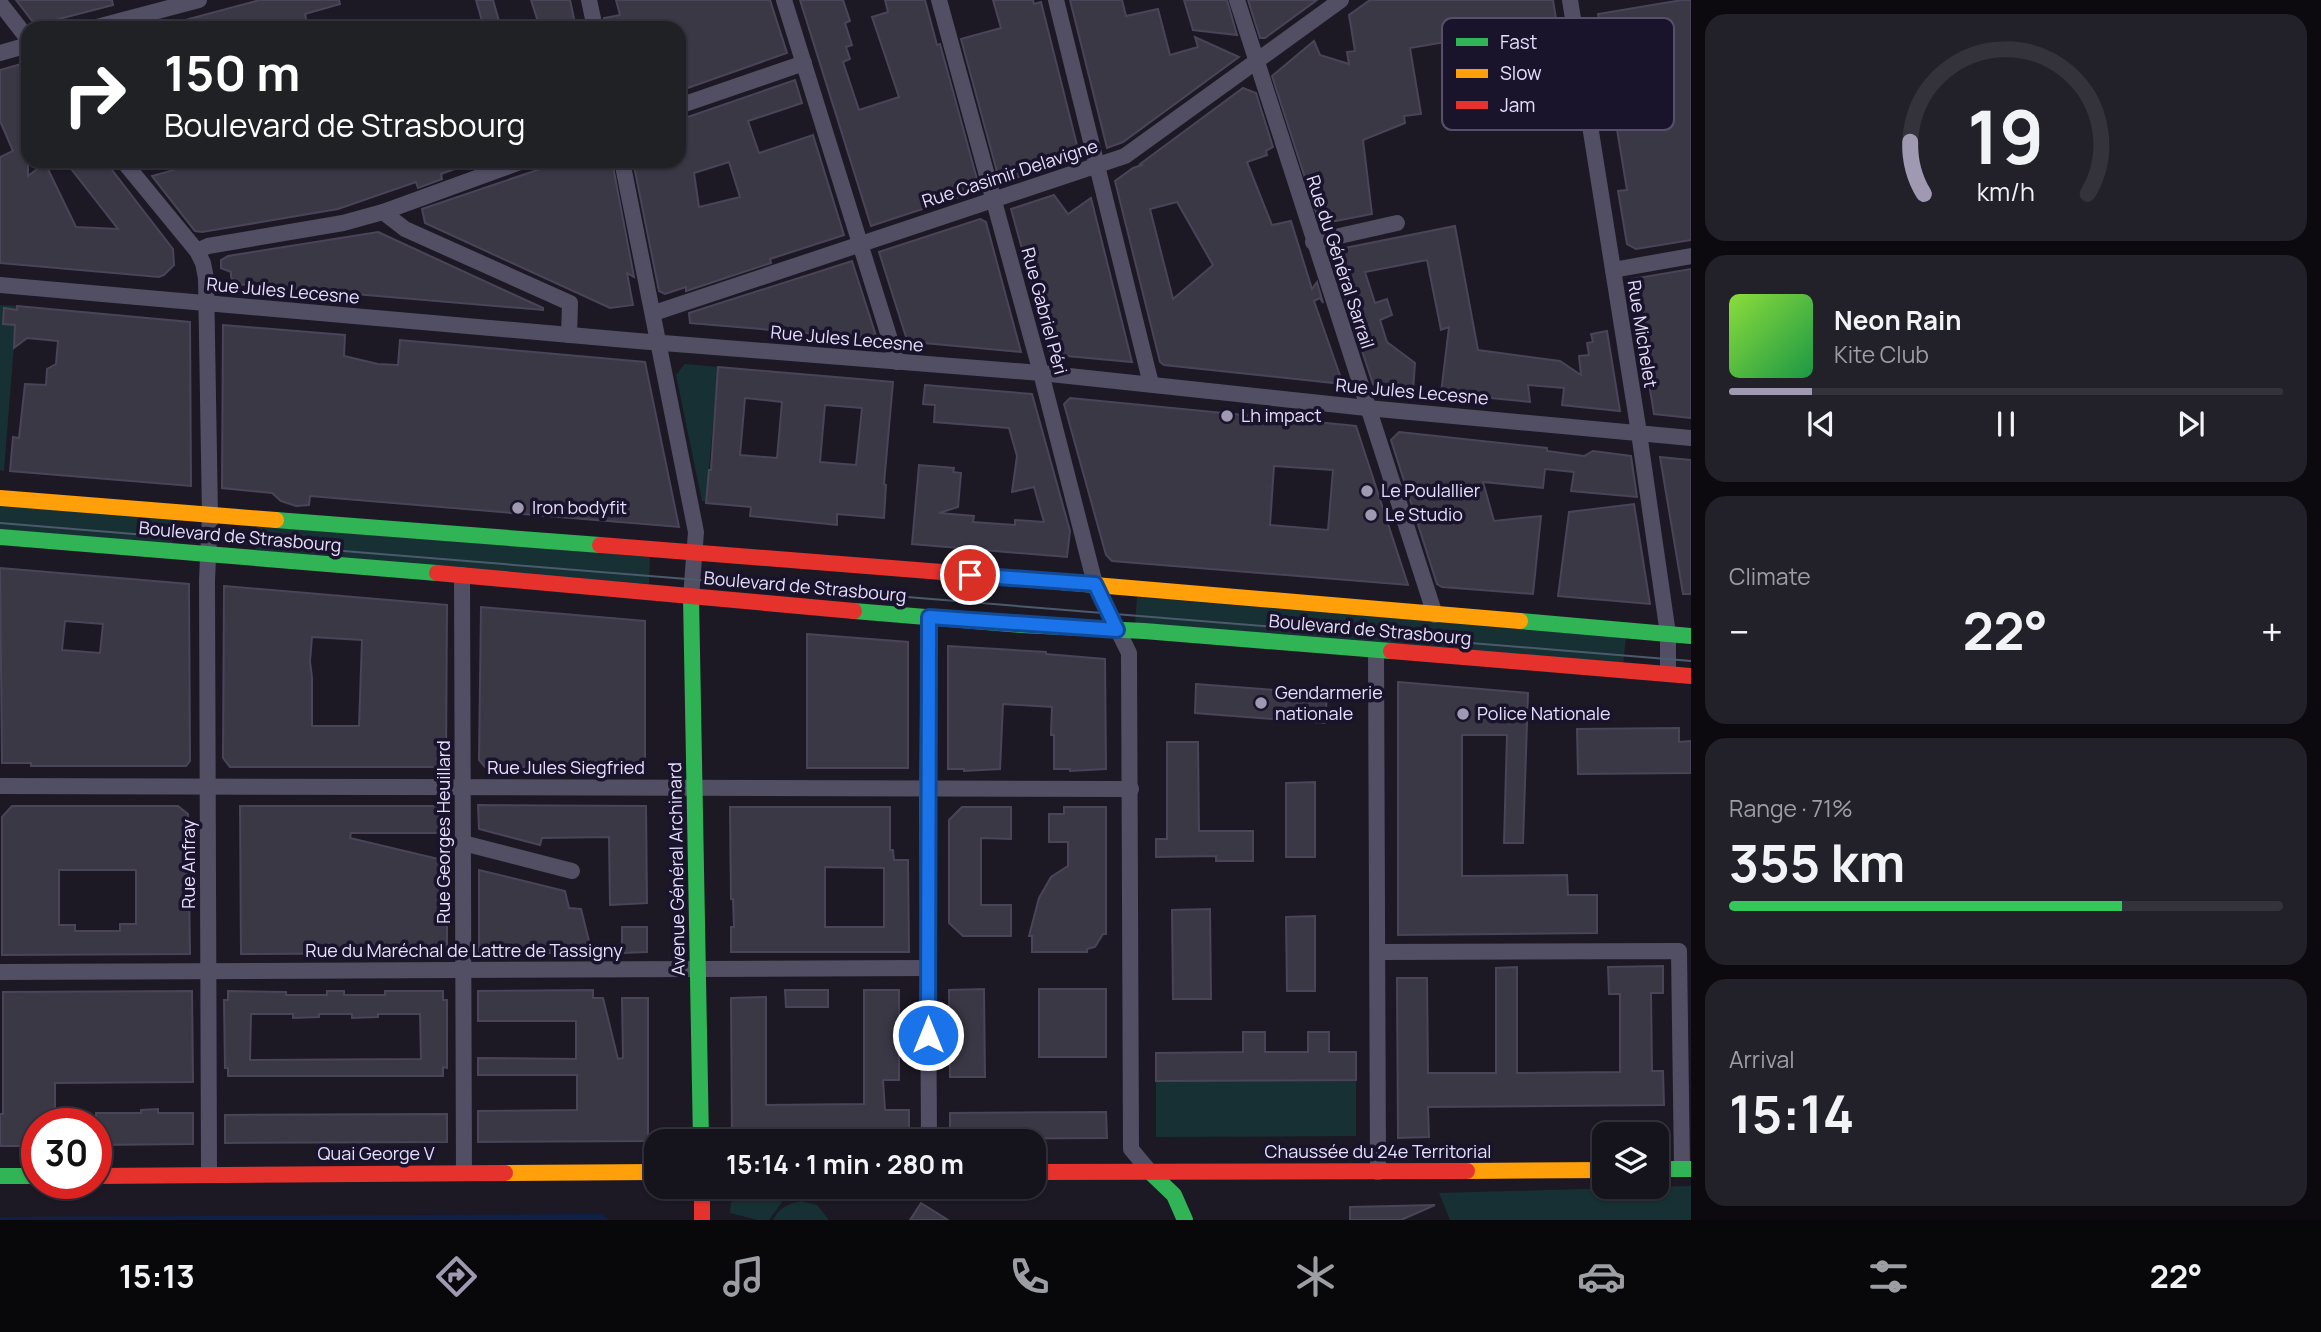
<!DOCTYPE html>
<html lang="en">
<head>
<meta charset="utf-8">
<style>
  body { margin:0; font-family:Manrope,sans-serif; background:#222029; color:#f1f3f6; height:100vh; display:flex; flex-direction:column; font-size:26px; white-space:nowrap }
  * { box-sizing:border-box; margin:0 }
  p { font-size:23px; color:#9d9ea3 }
  .icon { flex:none; width:38px; height:38px; fill:none; stroke:currentColor; stroke-width:2; stroke-linecap:round; stroke-linejoin:round }
  .map { position:relative; flex:1; overflow:hidden }
  .panel { display:flex; flex-direction:column; gap:14px; padding:14px; background:#0c0a0f; width:630px }
  .panel>* { flex:none }
  .top-card { position:absolute; left:21px; top:21px; width:665px; height:147px; border-radius:21px; box-shadow:0 2px 5px #0004,0 0 0 2px #34323b; background:#202124; color:#fff; overflow:hidden }
  .fabs { position:absolute; left:1592px; top:1122px; display:grid; gap:14px }
  .fabs a { display:grid; place-items:center; width:77px; height:77px; border-radius:14px; background:#15131c; box-shadow:0 2px 5px #0004,0 0 0 2px #34323b; font-size:35px }
  .speed { position:absolute; left:21px; top:1108px; display:flex; gap:14px; font-size:35px; font-weight:700; text-align:center }
  .speed>* { display:grid; place-content:center; width:91px; height:91px; border-radius:50%; background:#15131c; box-shadow:0 2px 5px #0004,0 0 0 2px #34323b; line-height:1 }
  .speed .limit { border:10px solid #d22; background:#fff; color:#111 }
  .pin { position:absolute; display:grid; place-items:center; width:60px; height:60px; color:#fff; margin:-30px; border:4px solid #fff; border-radius:50%; box-shadow:0 2px 7px #0007 }
  .me { position:absolute; width:77px; margin:-38px; rotate:0deg; stroke-linejoin:round; filter:drop-shadow(0 0 5px #0008) }
  .turn { display:flex; align-items:center; gap:24px; height:147px; padding:0 28px; font-size:32px }
  .turn .icon { width:91px; height:91px; stroke-width:2.5 }
  .turn b { display:block; font-size:49px; line-height:60px }
  .big { font-size:52px; font-weight:700; line-height:1.1 }
  .panel .widget { flex:1; display:flex; flex-direction:column; justify-content:center; gap:10px; min-width:0; padding:0 24px; border-radius:21px; background:#222029 }
  .panel .dial { align-items:center; gap:0 }
  .dial svg { height:182px; overflow:visible; fill:none; stroke:#34323b; stroke-width:7; stroke-linecap:round; text-anchor:middle }
  .dial text { fill:#f1f3f6; stroke:none }
  .song { display:flex; align-items:center; gap:21px }
  .cover { width:84px; height:84px; border-radius:10px; background:linear-gradient(135deg,hsl(90 70% 55%),hsl(140 70% 35%)) }
  .played { height:7px; border-radius:4px; background:linear-gradient(90deg,#9f9ab1 15%,#34323b 15%) }
  .keys { display:flex; justify-content:space-around; direction:ltr }
  .heat { display:flex; justify-content:space-between; align-items:center; font-size:38px; direction:ltr }
  .charge { height:10px; border-radius:5px; background:linear-gradient(90deg,#34c759 71%,#34323b 0) }
  .trip { position:absolute; left:644px; top:1129px; width:402px; height:70px; border-radius:21px; background:#15131c; box-shadow:0 2px 5px #0004,0 0 0 2px #34323b; font-weight:700; line-height:70px; text-align:center }
  .dock { display:flex; height:112px; justify-content:space-around; align-items:center; background:#08080b; color:#9d9ea3 }
  .dock .icon { width:49px; height:49px }
  .dock .on { color:#9f9ab1 }
  .dock b { font-size:32px; color:#f1f3f6 }
  main { display:flex; flex:1; min-height:0 }
  .map>svg:first-child { display:block }
  .green { fill:#173033 }
  .water { fill:#101f45 }
  .building { fill:#3b3846; stroke:#494458; stroke-width:2; fill-rule:evenodd }
  .lines { fill:none; stroke-linecap:round; stroke-linejoin:round }
  .street { stroke:#524f65; stroke-width:16 }
  .fast { stroke:#30b455; stroke-width:16 }
  .slow { stroke:#ff9f0a; stroke-width:16 }
  .jam { stroke:#e5322d; stroke-width:16 }
  .tram { stroke:#4b5b6d; stroke-width:2 }
  .route-casing { stroke:#114b97; stroke-width:18 }
  .route { stroke:#1a73e8; stroke-width:12 }
  .poi-dot { fill:#9f9ab1; stroke:#19132b; stroke-width:2.5 }
  .labels { text-anchor:middle; stroke-width:7; stroke-linejoin:round; paint-order:stroke }
  .street-label { font-size:18px; fill:#e5dffd; stroke:#19132b }
  .poi-label { font-size:18px; fill:#e5dffd; stroke:#19132b; text-anchor:start }
  .key { fill:#19132b; stroke:#56506a; stroke-width:2 }
  .key-label { font-size:19px; fill:#e5dffd }
</style>
</head>
<body>
<main>
<div class="map">
<svg width="1691" height="1220" viewBox="0 0 1691 1220">
  <rect width="100%" height="100%" fill="#1c1925"/>
  <g class="green">
    <polygon points="0,305 17,306 4,471 0,470"/>
    <polygon points="685,364 718,367 706,501 702,501 676,375"/>
    <polygon points="0,504 174,518 172,547 0,532"/>
    <polygon points="257,525 650,557 649,584 255,553"/>
    <polygon points="1137,597 1626,637 1623,665 1135,625"/>
    <polygon points="1356,1080 1356,1136 1156,1137 1156,1081"/>
    <polygon points="1691,1186 1691,1220 1450,1220 1439,1193"/>
    <polygon points="737,1196 783,1197 782,1202 769,1220 758,1220 730,1213 731,1202"/>
    <path d="M801 1201 817 1205 829 1220H773C779 1208 789 1203 801 1201Z"/>
  </g>
  <polygon class="water" points="602,1214 609,1220 0,1220 0,1217"/>
  <g class="building">
    <polygon points="16,0 112,0 113,5 40,24 33,22"/>
    <polygon points="260,0 339,0 340,4 305,14 308,28 174,28 174,23"/>
    <polygon points="476,0 493,0 501,28 484,28"/>
    <polygon points="531,0 570,0 576,28 540,28"/>
    <polygon points="616,0 770,0 787,53 679,91 679,28 605,28 604,18 620,15"/>
    <polygon points="800,0 843,0 850,21 845,23 852,45 846,47 850,59 843,62 859,110 899,97 872,17 888,12 885,0 925,0 937,45 940,44 980,190 871,226"/>
    <polygon points="993,0 1033,0 1034,4 1041,2 1080,157 1000,183 961,39 1001,28"/>
    <polygon points="1070,0 1122,0 1126,16 1158,9 1170,55 1198,47 1195,37 1239,57 1123,142 1107,148"/>
    <polygon points="1184,0 1227,0 1237,35 1193,30"/>
    <polygon points="1248,0 1317,0 1265,38 1260,38"/>
    <polygon points="1370,0 1553,0 1566,82 1533,88 1530,69 1522,71 1516,30 1410,48 1421,114 1404,116 1405,123 1363,140 1372,214 1320,224 1272,76 1314,41 1320,55 1349,64 1347,52 1355,51 1349,15"/>
    <polygon points="1682,0 1691,0 1691,240 1636,249 1627,244 1618,191 1627,190 1598,14"/>
    <polygon points="28,62 28,121 26,122 28,127 28,176 45,163 76,227 118,229 65,161 105,161 173,249 174,265 164,275 159,277 0,263 0,157 13,151 0,121 0,70"/>
    <path d="M795 80 802 103 748 121 759 153 813 135 844 235 770 259 771 263 686 291V287L665 294 659 291 633 161H679V120ZM729 162 740 197 699 207 694 173Z"/>
    <path d="M1243 88 1256 93 1273 147 1266 151 1267 155 1247 162 1272 225 1291 221 1312 289 1317 282 1323 303 1320 298 1314 301 1343 384 1164 365 1160 362 1115 181 1133 168 1142 165 1140 164ZM1177 202 1213 265 1173 299 1150 209Z"/>
    <polygon points="206,161 322,161 324,169 355,161 471,161 471,163 441,174 442,179 418,188 416,182 338,209 202,232 195,231 152,176"/>
    <polygon points="564,161 612,161 634,277 627,273 633,305 610,308 425,223 422,209"/>
    <polygon points="1054,195 1068,214 1091,198 1132,362 1056,355 1050,351 1011,209"/>
    <polygon points="980,219 986,222 1021,352 913,342 906,337 879,252"/>
    <polygon points="1455,226 1478,350 1560,361 1581,375 1579,356 1589,355 1587,343 1593,342 1591,334 1607,331 1620,411 1562,405 1564,388 1528,385 1530,402 1441,393 1449,327 1441,330 1427,260 1365,272 1375,303 1387,299 1392,315 1380,320 1387,342 1415,363 1413,391 1380,388 1373,384 1331,257 1335,250"/>
    <polygon points="378,232 543,308 543,310 235,284 231,277 231,272 221,268 221,260 228,256"/>
    <polygon points="852,261 877,339 690,323 689,313"/>
    <polygon points="1691,269 1691,418 1654,414 1632,279"/>
    <polygon points="17,306 190,322 191,486 10,471 13,437 19,438 25,384 46,385 47,369 56,364 58,341 27,338 14,348 15,325 3,324 4,308 17,310"/>
    <polygon points="223,325 345,335 344,356 378,364 398,365 400,340 645,362 679,527 310,496 309,505 296,506 281,501 272,493 222,488"/>
    <path d="M718 367 893 382 884 484 886 485 884 518 837 514V525L750 516 751 507 706 503 709 470H711ZM745 398 782 402 777 458 740 455ZM825 405 862 408 856 465 820 462Z"/>
    <polygon points="925,385 1032,394 1070,531 1067,557 912,544 919,465 954,468 953,472 961,473 958,507 939,513 974,516 973,522 1015,525 1015,520 1044,522 1034,487 1012,492 1017,456 1009,428 934,422 935,405 923,404"/>
    <path d="M1070 398 1356 426 1408 585 1112 561 1106 555 1064 404ZM1274 466 1333 470 1328 530 1270 525Z"/>
    <polygon points="1399,432 1547,448 1547,451 1584,456 1593,451 1631,456 1637,497 1571,491 1574,472 1545,469 1543,488 1483,482 1494,521 1541,516 1533,594 1442,587 1437,584 1391,440"/>
    <polygon points="1660,457 1691,460 1691,594 1683,594"/>
    <polygon points="1634,504 1650,604 1558,596 1569,512"/>
    <path d="M0 568 189 584 190 761 186 766H31V763H2ZM65 621 103 624 100 653 62 650Z"/>
    <path d="M224 586 447 605 446 767H230L223 758ZM312 637 362 640 359 726H312V678L310 661Z"/>
    <polygon points="481,607 645,621 645,767 485,767 479,760"/>
    <polygon points="807,634 908,642 908,768 807,768"/>
    <polygon points="948,646 1046,652 1046,654 1105,659 1106,769 1070,771 1070,769 1054,769 1054,735 1051,735 1052,707 1003,704 1000,769 964,771 964,769 948,769"/>
    <polygon points="1398,682 1528,693 1523,843 1504,843 1507,735 1462,735 1462,876 1567,875 1568,895 1597,895 1597,933 1398,935"/>
    <polygon points="1196,684 1327,694 1325,723 1195,713"/>
    <polygon points="1679,728 1679,742 1691,741 1691,773 1578,774 1577,729"/>
    <polygon points="1167,742 1198,742 1199,831 1253,831 1253,861 1216,861 1216,856 1156,857 1156,839 1167,839"/>
    <polygon points="1315,782 1315,857 1286,857 1286,783"/>
    <polygon points="478,805 646,806 647,903 610,905 609,837 542,838 540,845 479,829"/>
    <path d="M12 806H178L188 814 190 954 2 955V817ZM59 870H136V924H120V931H75V925H59Z"/>
    <polygon points="240,806 447,806 447,833 351,833 350,838 447,861 447,953 241,954"/>
    <path d="M730 807H890V850H893L894 860H908L909 952H731V927H734L733 899H731ZM825 867 884 868V927H825Z"/>
    <polygon points="962,807 1011,807 1011,839 981,838 981,905 1011,905 1011,936 963,936 949,923 949,820"/>
    <polygon points="1064,807 1106,807 1106,934 1103,934 1095,947 1087,949 1087,952 1032,952 1032,936 1029,936 1039,898 1051,877 1068,866 1068,842 1049,842 1049,814 1064,814"/>
    <polygon points="479,870 565,891 569,908 581,909 592,953 479,953"/>
    <polygon points="1210,909 1211,999 1173,999 1172,910"/>
    <polygon points="1315,916 1315,991 1287,991 1286,917"/>
    <polygon points="622,927 647,927 647,952 622,953"/>
    <polygon points="1663,966 1663,993 1651,993 1652,1071 1663,1071 1664,1105 1428,1107 1429,1137 1398,1138 1397,978 1427,978 1428,1073 1496,1073 1496,968 1517,967 1517,1073 1620,1072 1620,994 1609,994 1608,967"/>
    <polygon points="984,989 985,1077 950,1077 949,990"/>
    <rect x="1039" y="989" width="67" height="68"/>
    <polygon points="593,990 593,998 603,998 618,1059 623,1058 622,998 648,998 648,1141 478,1142 478,1111 577,1110 577,1075 478,1075 478,1058 576,1059 576,1021 478,1021 478,991"/>
    <polygon points="785,990 828,990 828,1007 786,1007"/>
    <polygon points="864,990 899,990 899,1080 883,1080 885,1110 909,1110 909,1138 732,1140 731,998 766,997 766,1105 864,1104"/>
    <polygon points="192,991 193,1082 55,1083 55,1124 37,1124 37,1146 0,1146 0,1114 3,1114 3,992"/>
    <path d="M228 991 286 992V995H327V991H344V995H385V991H443V1000H447V1068L443 1067V1076H228V1068H225L224 1000H228ZM251 1014H293V1018L319 1017V1014H352V1018L378 1017V1014H420L421 1059 250 1060Z"/>
    <polygon points="1243,1032 1265,1032 1265,1052 1308,1052 1308,1032 1329,1032 1329,1052 1356,1052 1356,1080 1156,1081 1156,1053 1243,1052"/>
    <polygon points="158,1109 158,1113 193,1113 193,1144 96,1145 96,1113 141,1113 141,1110"/>
    <polygon points="1106,1112 1107,1138 950,1139 950,1113"/>
    <polygon points="447,1114 447,1142 225,1143 225,1115"/>
    <polygon points="921,1203 948,1220 910,1220"/>
    <polygon points="1435,1205 1401,1220 1350,1220 1350,1207"/>
  </g>
  <g class="lines">
    <g class="street">
      <polyline points="589,0 595,28"/>
      <polyline points="784,0 897,362"/>
      <polyline points="939,0 1041,373 1095,584 1129,653 1131,1149 1151,1173"/>
      <polyline points="1056,0 1151,384"/>
      <polyline points="1237,0 1435,615"/>
      <polyline points="1570,0 1639,433 1668,634 1668,674"/>
      <polyline points="0,3 28,39"/>
      <polyline points="93,28 199,0"/>
      <polyline points="0,53 28,45"/>
      <polyline points="679,106 804,63"/>
      <polyline points="123,161 197,251 203,263 206,278 210,515 207,580 209,1175"/>
      <polyline points="622,161 696,532 691,597"/>
      <polyline points="383,212 405,229 570,303 569,335"/>
      <polyline points="1313,242 1397,223"/>
      <polyline points="197,251 208,246 343,223 383,212 523,161"/>
      <polyline points="1613,270 1691,256"/>
      <polyline points="0,285 638,341 1041,373 1367,408 1691,438"/>
      <polyline points="654,313 1125,156 1341,0"/>
      <polyline points="462,575 464,1173"/>
      <polyline points="929,617 927,803 929,1141"/>
      <polyline points="1376,650 1378,1172"/>
      <polyline points="0,786 1131,789"/>
      <polyline points="463,843 572,871"/>
      <polyline points="1378,952 1679,951 1682,1169"/>
      <polyline points="0,972 927,968"/>
    </g>
    <g class="fast">
      <polyline points="276,520 600,545"/>
      <polyline points="0,537 437,573"/>
      <polyline points="691,597 701,1141"/>
      <polyline points="854,611 1022,625 1144,631 1391,651"/>
      <polyline points="1520,621 1691,636"/>
      <polyline points="1657,1169 1691,1169"/>
      <polyline points="1151,1173 1174,1195 1185,1220"/>
      <polyline points="0,1176 37,1176"/>
    </g>
    <g class="slow">
      <polyline points="0,498 276,520"/>
      <polyline points="942,572 1520,621"/>
      <polyline points="1467,1171 1605,1170"/>
      <polyline points="505,1173 656,1172"/>
    </g>
    <g class="jam">
      <polyline points="600,545 942,572"/>
      <polyline points="437,573 854,611"/>
      <polyline points="1391,651 1691,676"/>
      <polyline points="1034,1172 1467,1171"/>
      <polyline points="96,1176 505,1173"/>
      <polyline points="702,1186 702,1220"/>
    </g>
    <polyline class="tram" points="0,523 1691,661"/>
  </g>
  <g class="lines">
    <defs>
      <polyline id="route" points="928,1035 929,617 1117,630 1095,584 970,575"/>
    </defs>
    <use href="#route" class="route-casing"/>
    <use href="#route" class="route"/>
  </g>
  <g class="poi-dot">
    <circle cx="1227" cy="416" r="7"/>
    <circle cx="1367" cy="491" r="7"/>
    <circle cx="518" cy="508" r="7"/>
    <circle cx="1371" cy="515" r="7"/>
    <circle cx="1261" cy="703" r="7"/>
    <circle cx="1463" cy="714" r="7"/>
  </g>
  <g class="labels">
    <g class="street-label">
      <text transform="translate(1010 174) rotate(-18)" y="6">Rue Casimir Delavigne</text>
      <text transform="translate(1340 262) rotate(72)" y="6">Rue du Général Sarrail</text>
      <text transform="translate(283 291) rotate(5)" y="6">Rue Jules Lecesne</text>
      <text transform="translate(1044 311) rotate(75)" y="6">Rue Gabriel Péri</text>
      <text transform="translate(1642 334) rotate(81)" y="6">Rue Michelet</text>
      <text transform="translate(847 339) rotate(5)" y="6">Rue Jules Lecesne</text>
      <text transform="translate(1412 392) rotate(5)" y="6">Rue Jules Lecesne</text>
      <text transform="translate(240 537) rotate(5)" y="6">Boulevard de Strasbourg</text>
      <text transform="translate(805 587) rotate(5)" y="6">Boulevard de Strasbourg</text>
      <text transform="translate(1370 630) rotate(5)" y="6">Boulevard de Strasbourg</text>
      <text x="566" y="774">Rue Jules Siegfried</text>
      <text transform="translate(444 832) rotate(-90)" y="6">Rue Georges Heuillard</text>
      <text transform="translate(189 864) rotate(-90)" y="6">Rue Anfray</text>
      <text transform="translate(677 869) rotate(-91)" y="6">Avenue Général Archinard</text>
      <text x="464" y="957">Rue du Maréchal de Lattre de Tassigny</text>
      <text x="1378" y="1158">Chaussée du 24e Territorial</text>
      <text x="376" y="1160">Quai George V</text>
    </g>
    <g class="poi-label">
      <text x="1241" y="422">Lh impact</text>
      <text x="1381" y="497">Le Poulallier</text>
      <text x="532" y="514">Iron bodyfit</text>
      <text x="1385" y="521">Le Studio</text>
      <text x="1275" y="699">Gendarmerie<tspan x="1275" dy="21">nationale</tspan></text>
      <text x="1477" y="720">Police Nationale</text>
    </g>
  </g>
  <rect x="1442" y="18" width="232" height="112" rx="10" class="key"/>
  <rect x="1456" y="38" width="32" height="8" fill="#30b455"/>
  <rect x="1456" y="69" width="32" height="9" fill="#ff9f0a"/>
  <rect x="1456" y="101" width="32" height="8" fill="#e5322d"/>
  <g class="key-label">
    <text x="1500" y="49">Fast</text>
    <text x="1500" y="80">Slow</text>
    <text x="1500" y="112">Jam</text>
  </g>
</svg>
<div class="fabs">
<a><svg class="icon" aria-label="layers" viewBox="0 0 24 24"><path d="M12 4l9 5-9 5-9-5zM3 14l9 5 9-5"/></svg></a>
</div>
<div class="speed"><div class="limit">30</div></div>
<div class="pin" style="left:970px;top:575px;background:#d93025"><svg class="icon" aria-label="arrive" viewBox="0 0 24 24"><path d="M6 21V4h12l-3 4 3 4H6"/></svg></div>
<svg class="me" style="left:928px;top:1035px" viewBox="-20 -20 40 40"><circle r="17" fill="#1a73e8" stroke="#fff" stroke-width="3"/><path d="M0-11L8 9 0 5-8 9z" fill="#fff"/></svg>
<div class="trip">15:14 · 1 min · 280 m</div>
<div class="top-card">
<div class="turn"><svg class="icon" aria-label="right" viewBox="0 0 24 24"><path d="M7 20v-9h11M14 6l5 5-5 5"/></svg><div><b>150 m</b>Boulevard de Strasbourg</div></div>
</div>
</div>
<section class="panel">
<div class="widget dial"><svg viewBox="0 0 100 80">
<path d="M14 69A42 42 0 1 1 86 69"/>
<path d="M14 69A42 42 0 0 1 8 46" stroke="#9f9ab1"/>
<text x="50" y="56" font-size="32" font-weight="700">19</text>
<text x="50" y="72" font-size="11">km/h</text>
</svg></div>
<div class="widget">
<div class="song"><i class="cover"></i><div><b>Neon Rain</b><p>Kite Club</p></div></div>
<div class="played"></div>
<div class="keys"><svg class="icon" aria-label="previous" viewBox="0 0 24 24"><path d="M18 5L8 12l10 7zM5 5v14"/></svg><svg class="icon" aria-label="pause" viewBox="0 0 24 24"><path d="M8 5v14M16 5v14"/></svg><svg class="icon" aria-label="next" viewBox="0 0 24 24"><path d="M6 5l10 7-10 7zM19 5v14"/></svg></div>
</div>
<div class="widget"><p>Climate</p>
<div class="heat"><a>−</a><b class="big">22°</b><a>+</a></div>
</div>
<div class="widget"><p>Range · 71%</p><b class="big">355 km</b><div class="charge"></div></div>
<div class="widget"><p>Arrival</p><b class="big">15:14</b></div>
</section>
</main>
<nav class="dock">
<b>15:13</b>
<svg class="icon on" aria-label="directions" viewBox="0 0 24 24"><path d="M12 3l9 9-9 9-9-9zM9 14v-3h6M13 9l2 2-2 2"/></svg>
<svg class="icon" aria-label="music" viewBox="0 0 24 24"><path d="M9 18V5l10-2v13"/><circle cx="6" cy="18" r="3"/><circle cx="16" cy="16" r="3"/></svg>
<svg class="icon" aria-label="phone" viewBox="0 0 24 24"><path d="M5 4h4l2 5-3 2q2 4 5 5l2-3 5 2v4C11 20 4 13 5 4z"/></svg>
<svg class="icon" aria-label="climate" viewBox="0 0 24 24"><path d="M12 3v18M4 7l16 10M4 17L20 7"/></svg>
<svg class="icon" aria-label="car" viewBox="0 0 24 24"><path d="M5 17H2v-5l4-1 3-4h7l3 4 3 1v5h-3M9 17h6M6 11h13"/><circle cx="7" cy="17" r="2"/><circle cx="17" cy="17" r="2"/></svg>
<svg class="icon" aria-label="filters" viewBox="0 0 24 24"><path d="M4 7h16M4 17h16"/><circle cx="9" cy="7" r="2"/><circle cx="15" cy="17" r="2"/></svg>
<b>22°</b>
</nav>
</body>
</html>
